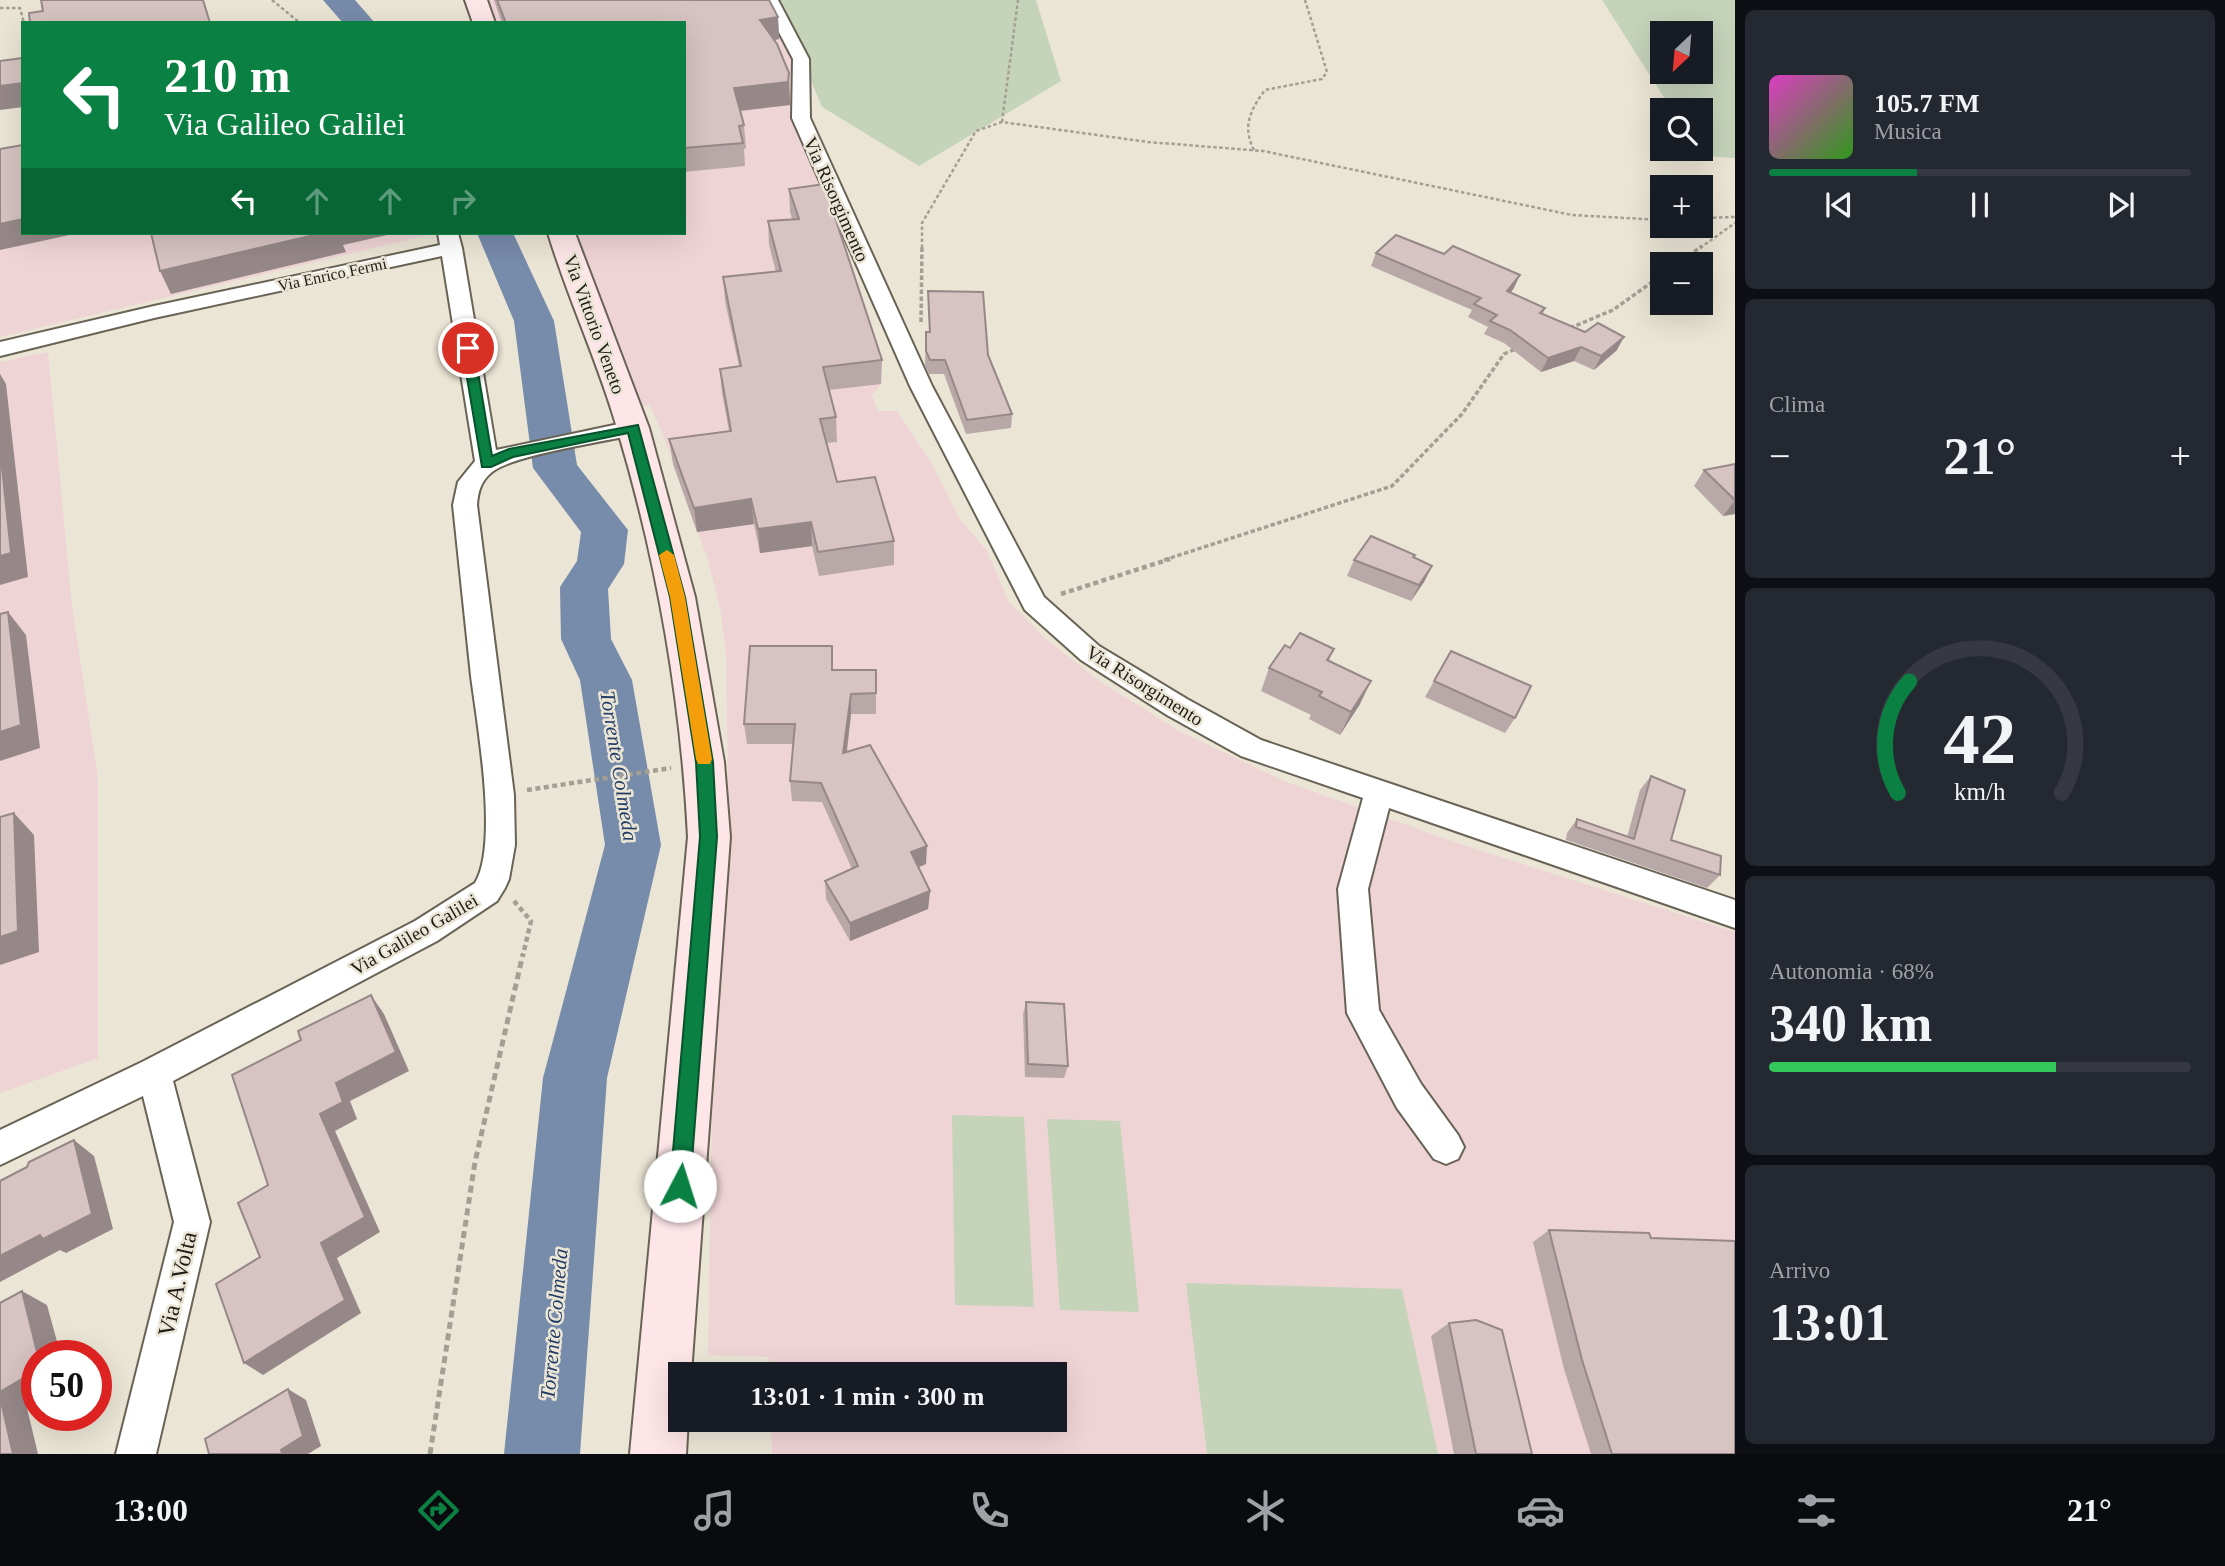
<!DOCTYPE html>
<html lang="it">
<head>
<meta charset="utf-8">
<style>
  body { margin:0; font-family:Georgia,serif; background:#242831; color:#f1f3f6; height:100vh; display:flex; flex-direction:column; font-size:26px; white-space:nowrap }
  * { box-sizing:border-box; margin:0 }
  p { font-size:23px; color:#9ea1a6 }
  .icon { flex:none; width:38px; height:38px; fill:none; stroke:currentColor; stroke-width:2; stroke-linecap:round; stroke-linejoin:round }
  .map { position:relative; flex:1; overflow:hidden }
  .sheet { display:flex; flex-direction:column; gap:10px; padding:10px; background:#0d0f14; width:490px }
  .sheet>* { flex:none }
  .guide { position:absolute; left:21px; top:21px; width:665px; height:214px; border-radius:0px; box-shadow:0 7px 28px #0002; background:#0b8043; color:#fff; overflow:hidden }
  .needle { width:46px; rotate:206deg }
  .controls { position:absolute; left:1650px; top:21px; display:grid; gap:14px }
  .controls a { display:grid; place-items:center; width:63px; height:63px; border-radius:0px; background:#171b24; box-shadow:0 7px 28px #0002; font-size:35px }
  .speed { position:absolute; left:21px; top:1340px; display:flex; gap:14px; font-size:35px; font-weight:700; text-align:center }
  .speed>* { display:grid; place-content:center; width:91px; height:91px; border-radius:50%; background:#171b24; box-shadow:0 7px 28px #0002; line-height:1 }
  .speed .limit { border:10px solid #d22; background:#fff; color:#111 }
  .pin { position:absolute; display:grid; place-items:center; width:60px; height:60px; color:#fff; margin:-30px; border:4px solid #fff; border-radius:50%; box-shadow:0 2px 7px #0007 }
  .me { position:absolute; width:77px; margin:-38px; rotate:5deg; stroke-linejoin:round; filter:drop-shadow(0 0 5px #0008) }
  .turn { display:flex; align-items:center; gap:24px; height:147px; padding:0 28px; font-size:32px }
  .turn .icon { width:91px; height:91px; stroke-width:2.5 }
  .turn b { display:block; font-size:49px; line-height:60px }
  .lanes { display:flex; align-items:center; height:66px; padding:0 28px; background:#0003; justify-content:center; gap:35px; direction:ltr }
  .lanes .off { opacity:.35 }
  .big { font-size:52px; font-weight:600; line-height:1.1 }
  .sheet .card { flex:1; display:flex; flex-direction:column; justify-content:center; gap:10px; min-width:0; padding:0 24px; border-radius:10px; background:#242831 }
  .sheet .dial { align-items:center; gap:0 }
  .dial svg { height:182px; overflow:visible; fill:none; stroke:#363941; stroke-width:7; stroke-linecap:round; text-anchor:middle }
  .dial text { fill:#f1f3f6; stroke:none }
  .song { display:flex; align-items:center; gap:21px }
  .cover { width:84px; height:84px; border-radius:10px; background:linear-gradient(135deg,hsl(310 70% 55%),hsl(110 70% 35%)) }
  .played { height:7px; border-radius:4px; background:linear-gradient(90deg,#0b8043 35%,#363941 35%) }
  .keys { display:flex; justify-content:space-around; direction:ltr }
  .heat { display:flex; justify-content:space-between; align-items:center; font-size:38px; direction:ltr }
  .charge { height:10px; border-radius:5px; background:linear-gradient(90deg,#34c759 68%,#363941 0) }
  .trip { position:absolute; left:668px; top:1362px; width:399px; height:70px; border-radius:0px; background:#171b24; box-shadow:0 7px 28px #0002; font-weight:600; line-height:70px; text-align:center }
  .tab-bar { display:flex; height:112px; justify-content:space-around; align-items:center; background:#090b0e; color:#9ea1a6 }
  .tab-bar .icon { width:49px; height:49px }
  .tab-bar .active { color:#0b8043 }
  .tab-bar b { font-size:32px; color:#f1f3f6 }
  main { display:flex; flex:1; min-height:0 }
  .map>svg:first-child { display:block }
  .industrial { fill:#efd4d6 }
  .green { fill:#c5d3b9; fill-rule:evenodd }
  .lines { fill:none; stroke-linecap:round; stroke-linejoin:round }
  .river { fill:#778baa; fill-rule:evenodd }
  .minor-casing { stroke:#696356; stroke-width:4 }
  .secondary-casing { stroke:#696356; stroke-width:4 }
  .path-far3 { stroke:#a49f93; stroke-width:2.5; stroke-dasharray:3.5 2.5; stroke-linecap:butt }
  .path-far2 { stroke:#a49f93; stroke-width:3.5; stroke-dasharray:4.5 2.5; stroke-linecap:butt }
  .path-far1 { stroke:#a49f93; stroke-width:4.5; stroke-dasharray:5 3.5; stroke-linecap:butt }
  .path { stroke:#a49f93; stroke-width:5; stroke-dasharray:7 4.5; stroke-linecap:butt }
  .minor { fill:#fff; fill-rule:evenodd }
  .secondary { fill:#fee5e8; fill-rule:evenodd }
  .wall { fill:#b8a8a7 }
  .shaded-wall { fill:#968888 }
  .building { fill:#d6c3c2; stroke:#968888; stroke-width:2 }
  .route { fill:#0b8043; stroke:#07532c; stroke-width:2 }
  .slow { fill:#f59e0b }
  .labels { text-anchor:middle; stroke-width:5; stroke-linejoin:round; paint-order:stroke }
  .far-street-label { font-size:16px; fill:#1e1c16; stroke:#ebe5d5 }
  .street-label { font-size:19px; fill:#1e1c16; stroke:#ebe5d5 }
  .water-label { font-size:21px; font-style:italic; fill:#213c67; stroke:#ebe5d5 }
  .near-street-label { font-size:23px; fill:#1e1c16; stroke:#ebe5d5 }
</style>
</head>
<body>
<main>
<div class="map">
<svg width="1735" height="1454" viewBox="0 0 1735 1454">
  <rect width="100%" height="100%" fill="#ebe5d5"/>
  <g class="industrial">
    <polygon points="486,0 758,0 802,67 811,157 881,384 872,396 878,411 897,411 932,464 960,519 987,551 1009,602 1048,641 1101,682 1179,731 1284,781 1460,844 1735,932 1735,1454 772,1454 771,1419 1055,1419 1055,1374 770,1374 769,1357 708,1355 712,1098 729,847 726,654 720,608 708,560 663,434 650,405 637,407 571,233 684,233 684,23 494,23"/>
    <polygon points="0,160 23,233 433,234 0,337"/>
    <polygon points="48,352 72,606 98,778 98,1058 0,1093 0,362"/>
  </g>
  <g class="green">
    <polygon points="777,0 1036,0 1061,81 919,166 822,107"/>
    <path d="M1602 0H1735V158L1700 156 1696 149H1701V110H1672ZM1662 33H1701V72H1662Z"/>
    <polygon points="952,1115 1024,1117 1034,1307 955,1305"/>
    <polygon points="1047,1119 1120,1121 1139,1312 1060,1310"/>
    <polygon points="1186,1283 1402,1289 1438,1454 1207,1454"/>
  </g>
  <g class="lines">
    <g class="river">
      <polygon points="323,0 355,0 375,23 343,23"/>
      <polygon points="477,233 513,233 554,321 577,465 628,530 624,564 608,589 611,639 632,680 661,845 607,1078 580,1454 504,1454 543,1078 605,845 580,680 561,639 560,587 577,561 581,532 533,468 514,321"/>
    </g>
    <defs>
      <g id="minor">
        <polygon points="762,0 778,0 809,59 810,118 932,386 1044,597 1099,646 1187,699 1261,740 1735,900 1735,928 1389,808 1368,889 1379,1010 1421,1084 1458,1135 1464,1147 1458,1159 1446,1164 1434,1159 1397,1108 1347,1013 1338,889 1363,798 1241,756 1167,715 1081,660 1025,610 910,386 792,118 793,59"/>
        <path d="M438 233H458L462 248 496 450 633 421 641 423 644 428 641 433 633 435C602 442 513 455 492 472 481 481 478 491 477 505L514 795 515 845 509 879 505 888 497 901 437 941 173 1081 210 1222 156 1454H116L174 1222 143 1096 0 1165V1130L142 1062 415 921 475 883C499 844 477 723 471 676 465 619 459 562 453 505L458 482 475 461 442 256 154 318 0 356V342L154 306 440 245Z"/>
      </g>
      <g id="secondary">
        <polygon points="465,0 487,0 495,23 473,23"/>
        <path d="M548 233H575L649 428 695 597 724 762 730 837 691 1374H681V1419H688L686 1454H630L688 837C681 699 657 561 617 428 598 362 568 299 548 233Z"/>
      </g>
    </defs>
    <use href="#minor" class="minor-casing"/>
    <use href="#secondary" class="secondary-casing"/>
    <g class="path-far3">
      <polyline points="272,0 300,23"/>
      <polyline points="0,8 20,8 24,23"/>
      <polyline points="1002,122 1018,0"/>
      <path d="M1254 150C1242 127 1250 110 1265 90L1322 79 1327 72 1305 0"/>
      <polyline points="1701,218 1735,217"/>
      <polyline points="922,248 922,223 976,131 1002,122 1148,142 1263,151 1572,215 1662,220"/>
      <polyline points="1700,248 1735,223"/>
    </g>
    <g class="path-far2">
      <polyline points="1677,264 1702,246"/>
      <polyline points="921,322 922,246"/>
      <polyline points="1570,328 1613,310 1662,275"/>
      <polyline points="1164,560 1392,486 1462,414 1504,354 1516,349"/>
    </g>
    <g class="path-far1">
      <polyline points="1061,594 1170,559"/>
      <polyline points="527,790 671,768"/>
      <polyline points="514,901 531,921 523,955"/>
    </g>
    <polyline class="path" points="430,1454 475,1162 523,954"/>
    <use href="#minor" class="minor"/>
    <use href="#secondary" class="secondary"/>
  </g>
  <g class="wall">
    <polygon points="494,0 769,0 778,17 779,39 774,40 790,95 790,105 741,111 744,125 746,148 744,149 745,166 684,172 684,23 502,23"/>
    <polygon points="789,189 882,360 881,384 829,390 836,417 837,442 826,443 837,482 894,541 894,565 819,576 812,546 760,553 754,524 697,532 673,464 669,439 729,431 722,393 720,369 739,366 725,301 723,277 776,272 769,245 768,221 792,219 790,212"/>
    <polygon points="1376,253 1514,288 1510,293 1545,308 1543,314 1617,350 1594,370 1574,361 1541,372 1504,343 1484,334 1488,327 1468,317 1472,310 1371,266"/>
    <polygon points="928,291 988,355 1012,414 1011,428 966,434 944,374 929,374 925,365 926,332 929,332"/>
    <polygon points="1735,464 1735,514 1723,516 1694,486 1704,470"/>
    <polygon points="1414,558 1432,566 1424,582 1411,601 1347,576 1354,560"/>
    <polygon points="1290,648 1334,649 1329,661 1360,704 1340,735 1309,719 1311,715 1261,691 1269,668"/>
    <polygon points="1451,651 1515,718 1505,733 1425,697"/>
    <polygon points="833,670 876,670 876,714 851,714 847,752 926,864 919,867 930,891 928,909 850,941 826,899 825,881 852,869 822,802 792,801 790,781 793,744 747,744 744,724"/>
    <polygon points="1651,776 1671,840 1720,875 1707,888 1566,840 1567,833 1577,819 1627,837 1640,790"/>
    <polygon points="1026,1002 1068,1066 1064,1078 1025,1077 1023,1015"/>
    <polygon points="1549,1230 1735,1454 1591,1454 1564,1369 1533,1242"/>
    <polygon points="1449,1323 1532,1454 1454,1454 1431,1336"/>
  </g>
  <g class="shaded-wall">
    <polygon points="778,17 779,39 761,42 760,20"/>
    <polygon points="789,73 790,105 736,111 734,88"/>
    <polygon points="23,83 23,107 0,110 0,86"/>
    <polygon points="23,219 23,233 79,233 0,250 0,224"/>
    <polygon points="323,233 396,233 343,245 346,252 171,294 160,271"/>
    <polygon points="1520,275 1514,288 1501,305 1507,291"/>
    <polygon points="1624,337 1617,350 1594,370 1601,356"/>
    <polygon points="1581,347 1574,361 1541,372 1548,358"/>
    <polygon points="0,374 6,384 28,577 0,585"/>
    <polygon points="751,499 754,524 697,532 694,508"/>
    <polygon points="1735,500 1735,514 1723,516"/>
    <polygon points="811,522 812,546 760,553 758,529"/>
    <polygon points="1432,566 1424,582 1411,601 1419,585"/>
    <polygon points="8,612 26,635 40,748 0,761 0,732"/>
    <polygon points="1371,681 1360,704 1340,735 1351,712"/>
    <polygon points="851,694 851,714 844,773 843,753"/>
    <polygon points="14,813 34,835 39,952 0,965 0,937"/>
    <polygon points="927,846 926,864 910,871 911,852"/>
    <polygon points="930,891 928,909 850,941 850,923"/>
    <polygon points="371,995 384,1014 409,1071 350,1101 357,1119 335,1131 380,1232 337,1258 361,1313 263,1375 244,1363 321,1243 320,1114 336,1083"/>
    <polygon points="74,1140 94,1156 113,1229 66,1253 60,1250 0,1282 0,1256 40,1235"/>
    <polygon points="22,1291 47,1305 61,1356 38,1356"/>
    <polygon points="37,1370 37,1397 26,1404 38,1454 13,1454 0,1397 0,1392"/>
    <polygon points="288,1389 306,1400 321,1446 308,1454 282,1454 281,1450"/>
  </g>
  <g class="building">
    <polygon points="41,0 203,0 210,23 30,23 29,13 43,11"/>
    <polygon points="497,0 769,0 778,17 760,20 777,44 789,73 788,82 734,88 744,125 739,126 743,143 684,148 684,23 506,23"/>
    <polygon points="23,58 23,83 0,86 0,61"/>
    <polygon points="23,145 23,219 0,224 0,149"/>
    <polygon points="824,184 882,360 823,367 836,417 820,419 837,482 875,477 894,541 818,552 811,522 758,529 751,499 694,508 669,439 731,431 720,369 741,366 723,277 781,271 768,221 799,219 789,189"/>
    <polygon points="151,233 323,233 160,271"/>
    <polygon points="1396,235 1444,254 1453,246 1520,275 1507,291 1545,308 1540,313 1585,332 1598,323 1624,337 1601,356 1581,347 1548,358 1510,330 1490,321 1497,315 1474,304 1481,298 1376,253"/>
    <polygon points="928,291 983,292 988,355 1012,414 967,420 945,360 930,360 926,351 926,332 930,332"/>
    <polygon points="0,448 11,553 0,556"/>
    <polygon points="1735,464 1735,500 1704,470"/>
    <polygon points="1371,536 1415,555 1413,557 1432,566 1419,585 1354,560"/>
    <polygon points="8,612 21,725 0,732 0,614"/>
    <polygon points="1300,633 1334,649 1327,660 1371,681 1351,712 1319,696 1322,692 1269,668 1285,645 1290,648"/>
    <polygon points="750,646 832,646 832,670 876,670 876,693 851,694 843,753 870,745 927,846 911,852 930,891 850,923 825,881 858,866 821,783 790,781 795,724 744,724"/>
    <polygon points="1451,651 1531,686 1515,718 1434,681"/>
    <polygon points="1651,776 1685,790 1671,840 1721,856 1720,875 1576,827 1577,819 1634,839"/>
    <polygon points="14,813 18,931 0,937 0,817"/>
    <polygon points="371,995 396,1052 336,1083 343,1102 320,1114 365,1217 321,1243 345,1300 244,1363 216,1284 260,1257 238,1203 268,1185 232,1075 301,1040 298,1031"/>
    <polygon points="1026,1002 1064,1004 1068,1066 1028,1064"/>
    <polygon points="74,1140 92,1214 43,1239 40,1235 0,1256 0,1181 27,1167 29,1162"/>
    <polygon points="1549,1230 1649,1233 1651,1238 1735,1241 1735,1454 1612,1454 1582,1360"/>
    <polygon points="22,1291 38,1356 37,1356 37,1370 0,1392 0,1303"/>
    <polygon points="1476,1320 1502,1330 1532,1454 1476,1454 1449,1323"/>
    <polygon points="288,1389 303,1436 281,1450 282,1454 209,1454 205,1439"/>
    <polygon points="0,1397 13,1454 0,1454"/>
  </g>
  <polygon class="route" points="468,345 474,348 492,456 509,449 638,425 685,597 713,762 717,837 690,1186 687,1193 680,1196 673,1193 670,1186 700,837 696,762 670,597 628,433 513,457 491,467 482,467 462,348"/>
  <polygon class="slow" points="667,550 674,555 685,597 712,759 710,764 698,764 696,759 670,597 659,555"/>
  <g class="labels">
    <g class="far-street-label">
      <text transform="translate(332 274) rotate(-12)" y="6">Via Enrico Fermi</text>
    </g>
    <g class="street-label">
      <text transform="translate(837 199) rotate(66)" y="7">Via Risorgimento</text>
      <text transform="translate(595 324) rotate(70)" y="7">Via Vittorio Veneto</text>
      <text transform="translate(1145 685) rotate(32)" y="7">Via Risorgimento</text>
      <text transform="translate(414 934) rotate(-30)" y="7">Via Galileo Galilei</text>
    </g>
    <g class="water-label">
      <text transform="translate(619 766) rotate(81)" y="7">Torrente Colmeda</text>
      <text transform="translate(554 1324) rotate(-85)" y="7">Torrente Colmeda</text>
    </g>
    <g class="near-street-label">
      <text transform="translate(177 1284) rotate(-77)" y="8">Via A.Volta</text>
    </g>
  </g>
</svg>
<div class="controls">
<a><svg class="needle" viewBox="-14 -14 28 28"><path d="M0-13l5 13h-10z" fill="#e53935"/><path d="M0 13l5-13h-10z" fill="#9ea1a6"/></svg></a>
<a><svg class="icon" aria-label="search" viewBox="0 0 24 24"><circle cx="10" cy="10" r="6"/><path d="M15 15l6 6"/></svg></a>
<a>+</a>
<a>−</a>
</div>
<div class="speed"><div class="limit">50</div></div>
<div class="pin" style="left:468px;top:348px;background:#d93025"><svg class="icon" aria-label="arrive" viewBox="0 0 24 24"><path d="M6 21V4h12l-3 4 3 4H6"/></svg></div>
<svg class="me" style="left:680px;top:1186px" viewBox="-20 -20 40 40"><circle r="19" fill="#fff"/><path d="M0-13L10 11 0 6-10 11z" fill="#0b8043"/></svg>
<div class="trip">13:01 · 1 min · 300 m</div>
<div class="guide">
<div class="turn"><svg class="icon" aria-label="left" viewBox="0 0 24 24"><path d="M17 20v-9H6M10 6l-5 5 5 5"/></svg><div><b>210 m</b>Via Galileo Galilei</div></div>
<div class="lanes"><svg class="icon" aria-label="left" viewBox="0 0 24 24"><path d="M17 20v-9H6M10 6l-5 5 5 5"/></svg><svg class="icon off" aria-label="ahead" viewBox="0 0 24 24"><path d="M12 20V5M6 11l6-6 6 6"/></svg><svg class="icon off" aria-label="ahead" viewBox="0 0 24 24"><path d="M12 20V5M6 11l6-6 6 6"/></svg><svg class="icon off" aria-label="right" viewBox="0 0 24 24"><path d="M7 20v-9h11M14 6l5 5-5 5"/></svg></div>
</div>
</div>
<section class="sheet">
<div class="card">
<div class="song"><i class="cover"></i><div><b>105.7 FM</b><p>Musica</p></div></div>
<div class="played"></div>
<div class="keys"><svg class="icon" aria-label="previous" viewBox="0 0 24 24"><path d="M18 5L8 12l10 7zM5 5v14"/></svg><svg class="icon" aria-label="pause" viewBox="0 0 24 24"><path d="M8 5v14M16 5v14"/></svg><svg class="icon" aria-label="next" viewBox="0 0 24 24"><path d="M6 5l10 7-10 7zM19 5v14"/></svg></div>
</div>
<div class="card"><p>Clima</p>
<div class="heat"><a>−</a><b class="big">21°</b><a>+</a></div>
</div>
<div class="card dial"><svg viewBox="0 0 100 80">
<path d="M14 69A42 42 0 1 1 86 69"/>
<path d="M14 69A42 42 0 0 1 19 20" stroke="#0b8043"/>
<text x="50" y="56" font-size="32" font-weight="700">42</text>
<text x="50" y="72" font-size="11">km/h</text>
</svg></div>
<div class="card"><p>Autonomia · 68%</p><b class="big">340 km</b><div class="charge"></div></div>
<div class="card"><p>Arrivo</p><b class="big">13:01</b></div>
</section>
</main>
<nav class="tab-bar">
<b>13:00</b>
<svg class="icon active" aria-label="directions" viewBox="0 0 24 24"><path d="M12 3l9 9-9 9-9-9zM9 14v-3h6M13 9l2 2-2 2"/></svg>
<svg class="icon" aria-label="music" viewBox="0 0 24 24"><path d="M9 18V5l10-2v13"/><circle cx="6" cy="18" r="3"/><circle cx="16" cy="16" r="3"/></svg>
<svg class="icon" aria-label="phone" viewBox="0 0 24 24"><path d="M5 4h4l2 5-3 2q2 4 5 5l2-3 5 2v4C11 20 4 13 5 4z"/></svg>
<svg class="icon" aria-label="climate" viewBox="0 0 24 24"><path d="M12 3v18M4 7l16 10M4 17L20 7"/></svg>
<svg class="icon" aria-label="car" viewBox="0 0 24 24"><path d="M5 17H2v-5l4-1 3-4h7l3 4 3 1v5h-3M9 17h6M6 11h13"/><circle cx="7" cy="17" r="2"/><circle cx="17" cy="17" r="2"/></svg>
<svg class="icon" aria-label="filters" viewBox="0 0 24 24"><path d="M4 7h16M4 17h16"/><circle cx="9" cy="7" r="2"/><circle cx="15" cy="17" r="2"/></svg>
<b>21°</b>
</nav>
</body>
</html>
